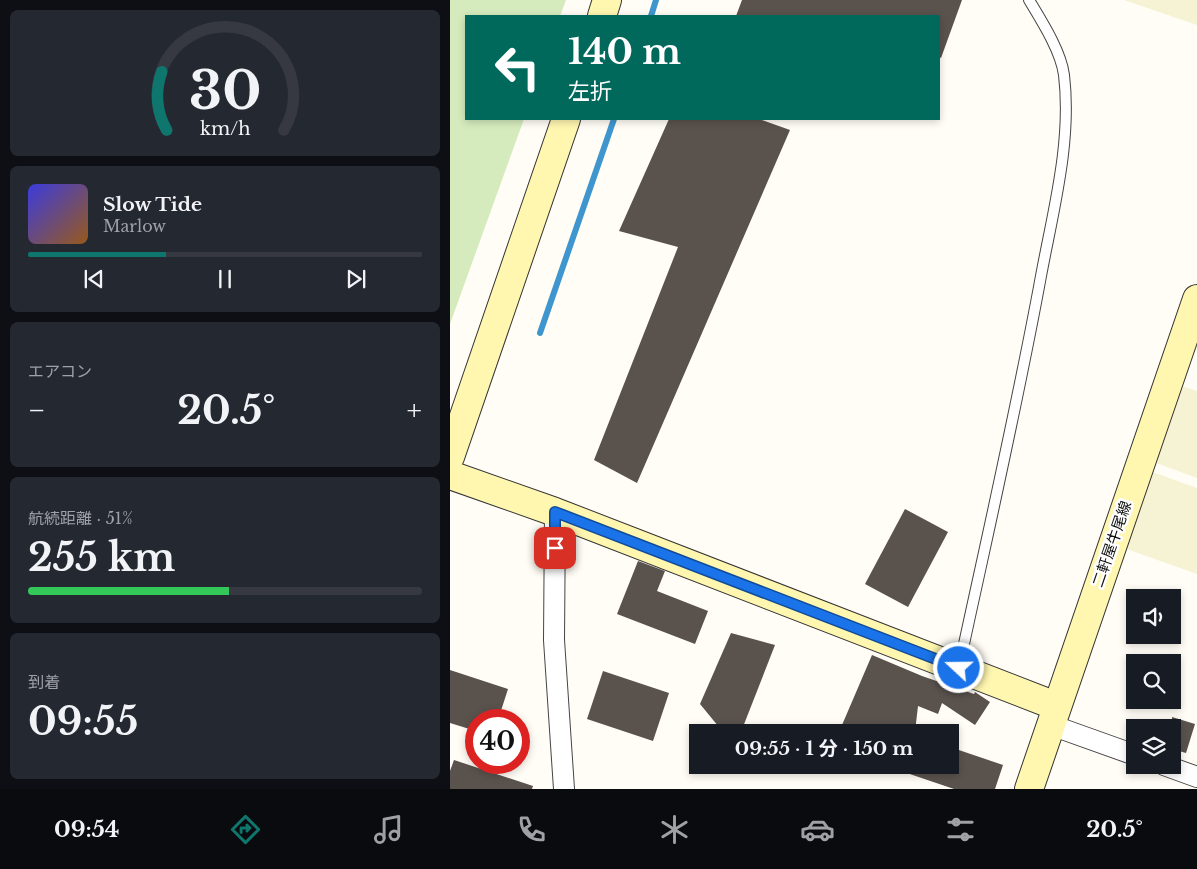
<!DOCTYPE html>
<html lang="ja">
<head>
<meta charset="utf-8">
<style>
  body { margin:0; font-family:"Libre Baskerville","Noto Sans JP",serif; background:#242831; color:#f1f3f6; height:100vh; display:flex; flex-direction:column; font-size:19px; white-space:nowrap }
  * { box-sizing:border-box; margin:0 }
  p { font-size:16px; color:#9ea1a6 }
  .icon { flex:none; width:28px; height:28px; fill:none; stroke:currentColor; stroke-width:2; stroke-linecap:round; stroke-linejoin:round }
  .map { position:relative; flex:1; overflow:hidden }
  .sheet { display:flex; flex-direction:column; gap:10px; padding:10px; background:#0d0f14; width:450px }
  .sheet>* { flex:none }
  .top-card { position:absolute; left:15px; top:15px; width:475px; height:105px; border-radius:0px; box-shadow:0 2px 8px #0003; background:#00695c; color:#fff; overflow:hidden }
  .controls { position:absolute; left:676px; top:589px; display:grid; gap:10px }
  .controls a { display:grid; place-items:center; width:55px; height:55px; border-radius:0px; background:#171b24; box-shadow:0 2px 8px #0003; font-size:25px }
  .speed { position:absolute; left:15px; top:709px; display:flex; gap:10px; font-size:25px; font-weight:700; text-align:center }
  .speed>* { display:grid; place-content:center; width:65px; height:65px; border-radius:50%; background:#171b24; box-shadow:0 2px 8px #0003; line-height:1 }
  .speed .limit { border:8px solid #d22; background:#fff; color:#111 }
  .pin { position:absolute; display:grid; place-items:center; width:42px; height:42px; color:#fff; margin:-21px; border-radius:10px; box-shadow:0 2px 8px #0006 }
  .me { position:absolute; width:55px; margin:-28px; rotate:291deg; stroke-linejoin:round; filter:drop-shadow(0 0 4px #0008) }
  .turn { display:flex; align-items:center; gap:18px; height:105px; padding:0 20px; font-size:22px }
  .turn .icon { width:65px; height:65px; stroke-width:2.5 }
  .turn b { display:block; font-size:35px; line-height:42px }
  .big { font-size:38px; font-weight:700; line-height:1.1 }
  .sheet .card { flex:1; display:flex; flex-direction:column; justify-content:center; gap:8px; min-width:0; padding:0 18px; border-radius:8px; background:#242831 }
  .sheet .dial { align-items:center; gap:0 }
  .dial svg { height:130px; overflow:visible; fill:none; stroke:#363941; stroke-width:7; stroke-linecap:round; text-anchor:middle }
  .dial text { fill:#f1f3f6; stroke:none }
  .song { display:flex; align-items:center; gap:15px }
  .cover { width:60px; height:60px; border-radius:8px; background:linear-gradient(135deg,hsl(240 70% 55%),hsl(30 70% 35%)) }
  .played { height:5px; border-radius:2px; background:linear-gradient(90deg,#0f766e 35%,#363941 35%) }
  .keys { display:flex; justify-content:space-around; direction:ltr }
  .heat { display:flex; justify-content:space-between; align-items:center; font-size:28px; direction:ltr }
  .charge { height:8px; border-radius:4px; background:linear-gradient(90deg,#34c759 51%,#363941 0) }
  .trip { position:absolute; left:239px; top:724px; width:270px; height:50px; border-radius:0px; background:#171b24; box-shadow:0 2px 8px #0003; font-weight:700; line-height:50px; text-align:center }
  .tab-bar { display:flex; height:80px; justify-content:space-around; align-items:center; background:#090b0e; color:#9ea1a6 }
  .tab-bar .icon { width:35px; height:35px }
  .tab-bar .on { color:#0f766e }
  .tab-bar b { font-size:22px; color:#f1f3f6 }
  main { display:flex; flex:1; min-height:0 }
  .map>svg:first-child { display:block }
  .farmland { fill:#f6f3d4 }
  .green { fill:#d5ebbd }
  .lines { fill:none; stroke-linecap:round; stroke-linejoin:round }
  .stream { stroke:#3f96cf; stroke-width:6 }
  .building { fill:#5a524d }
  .lane-casing { stroke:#444; stroke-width:12 }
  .street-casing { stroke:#444; stroke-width:22 }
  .secondary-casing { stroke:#333; stroke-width:30 }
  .lane { stroke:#fff; stroke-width:10 }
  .street { stroke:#fff; stroke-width:20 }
  .secondary { stroke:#fff6b0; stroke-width:28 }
  .route-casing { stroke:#114b97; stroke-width:12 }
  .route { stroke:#1a73e8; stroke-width:9 }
  .labels { text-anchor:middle; stroke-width:5; stroke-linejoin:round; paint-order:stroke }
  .street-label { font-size:15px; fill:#111; stroke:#fff }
</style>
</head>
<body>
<main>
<section class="sheet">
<div class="card dial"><svg viewBox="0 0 100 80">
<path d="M14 69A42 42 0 1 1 86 69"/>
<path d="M14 69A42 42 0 0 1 11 33" stroke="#0f766e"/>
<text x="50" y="56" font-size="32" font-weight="700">30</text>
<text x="50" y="72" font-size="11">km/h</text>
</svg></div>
<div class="card">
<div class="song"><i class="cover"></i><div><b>Slow Tide</b><p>Marlow</p></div></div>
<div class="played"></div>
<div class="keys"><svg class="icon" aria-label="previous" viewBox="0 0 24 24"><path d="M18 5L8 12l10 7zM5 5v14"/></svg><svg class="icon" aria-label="pause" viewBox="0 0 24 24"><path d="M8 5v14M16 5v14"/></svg><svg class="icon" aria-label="next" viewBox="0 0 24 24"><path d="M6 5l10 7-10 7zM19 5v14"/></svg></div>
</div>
<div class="card"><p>エアコン</p>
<div class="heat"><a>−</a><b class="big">20.5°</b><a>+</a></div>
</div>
<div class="card"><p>航続距離 · 51%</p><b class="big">255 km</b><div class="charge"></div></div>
<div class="card"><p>到着</p><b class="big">09:55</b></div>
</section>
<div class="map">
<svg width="747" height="789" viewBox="0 0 747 789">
  <rect width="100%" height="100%" fill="#fffdf5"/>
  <g class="farmland">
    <polygon points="674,0 747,0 747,25"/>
    <polygon points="725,384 747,391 747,478 698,460"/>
    <polygon points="694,469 747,488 747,574 668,546"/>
  </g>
  <polygon class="green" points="0,0 116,0 110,16 16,16 16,119 74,119 0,324"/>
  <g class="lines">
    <g class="stream">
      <polyline points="201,16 206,0"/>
      <polyline points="90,333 164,119"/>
    </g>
  </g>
  <g class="building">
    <polygon points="292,0 512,0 491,58 489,57 489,16 286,16"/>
    <polygon points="219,119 309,119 340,130 187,483 144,460 228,247 169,231"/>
    <polygon points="455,509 498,532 458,607 415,584"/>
    <polygon points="188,561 215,571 207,591 258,611 245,644 167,614"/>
    <polygon points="281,633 325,645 291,732 273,732 250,704"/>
    <polygon points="422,655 472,676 524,694 525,692 540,702 525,725 492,703 488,714 468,706 465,732 389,732"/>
    <polygon points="0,670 58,689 48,720 26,720 26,731 0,723"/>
    <polygon points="153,671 219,693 203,741 137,719"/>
    <polygon points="722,717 745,724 736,753 722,749"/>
    <polygon points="500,747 553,765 545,789 504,789 442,768 442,765 500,765"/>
    <polygon points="4,760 83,786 82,789 0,789 0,771"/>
  </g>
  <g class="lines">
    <defs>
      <path id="lane" d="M509 667C537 537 567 407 591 276 603 211 622 142 614 75 611 51 591 20 579 0"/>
      <g id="street">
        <polyline points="105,512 104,640 114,789"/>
        <polyline points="601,725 685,755"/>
        <polyline points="714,765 747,777"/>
      </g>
      <g id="secondary">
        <polyline points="152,16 157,0"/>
        <polyline points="0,457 116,119"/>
        <polyline points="0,475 105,512 606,706"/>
        <polyline points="579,789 747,299"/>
      </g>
    </defs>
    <use href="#lane" class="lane-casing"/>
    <use href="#street" class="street-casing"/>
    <use href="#secondary" class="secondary-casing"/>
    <use href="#lane" class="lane"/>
    <use href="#street" class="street"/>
    <use href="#secondary" class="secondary"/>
  </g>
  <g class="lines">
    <defs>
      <polyline id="route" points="105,548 105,512 509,668"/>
    </defs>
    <use href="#route" class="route-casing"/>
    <use href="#route" class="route"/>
  </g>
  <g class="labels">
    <g class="street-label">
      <text transform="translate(662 544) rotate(-71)" y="5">二軒屋牛尾線</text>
    </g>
  </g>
</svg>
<div class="controls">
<a><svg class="icon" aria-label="sound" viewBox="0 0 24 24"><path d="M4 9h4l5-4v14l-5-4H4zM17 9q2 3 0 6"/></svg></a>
<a><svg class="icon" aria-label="search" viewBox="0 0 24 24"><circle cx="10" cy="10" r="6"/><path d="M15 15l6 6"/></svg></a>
<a><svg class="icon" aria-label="layers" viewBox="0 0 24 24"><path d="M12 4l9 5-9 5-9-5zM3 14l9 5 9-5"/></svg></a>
</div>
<div class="speed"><div class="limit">40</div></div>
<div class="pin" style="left:105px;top:548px;background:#d93025"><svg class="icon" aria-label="arrive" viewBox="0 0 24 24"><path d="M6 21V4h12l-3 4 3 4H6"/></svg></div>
<svg class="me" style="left:509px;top:668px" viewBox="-20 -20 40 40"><circle r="17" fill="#1a73e8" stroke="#fff" stroke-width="3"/><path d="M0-11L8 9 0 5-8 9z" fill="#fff"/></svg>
<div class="trip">09:55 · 1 分 · 150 m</div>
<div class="top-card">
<div class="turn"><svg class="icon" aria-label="left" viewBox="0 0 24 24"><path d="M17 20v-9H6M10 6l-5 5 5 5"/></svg><div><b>140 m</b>左折</div></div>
</div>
</div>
</main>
<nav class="tab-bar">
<b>09:54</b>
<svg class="icon on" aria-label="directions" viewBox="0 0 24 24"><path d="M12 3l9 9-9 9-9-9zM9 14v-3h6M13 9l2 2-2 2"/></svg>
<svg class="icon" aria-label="music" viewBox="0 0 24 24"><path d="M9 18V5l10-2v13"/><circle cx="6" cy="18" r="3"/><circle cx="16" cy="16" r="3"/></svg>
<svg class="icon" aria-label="phone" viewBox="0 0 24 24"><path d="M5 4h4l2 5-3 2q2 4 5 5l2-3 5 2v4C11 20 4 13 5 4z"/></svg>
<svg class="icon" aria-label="climate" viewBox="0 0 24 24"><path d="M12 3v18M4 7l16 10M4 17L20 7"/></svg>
<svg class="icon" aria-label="car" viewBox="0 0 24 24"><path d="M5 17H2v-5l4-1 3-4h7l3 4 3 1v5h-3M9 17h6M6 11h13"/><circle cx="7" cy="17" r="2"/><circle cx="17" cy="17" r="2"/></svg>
<svg class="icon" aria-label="filters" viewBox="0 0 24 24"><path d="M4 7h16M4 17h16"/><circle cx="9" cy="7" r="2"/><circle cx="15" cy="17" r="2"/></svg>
<b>20.5°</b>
</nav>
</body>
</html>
